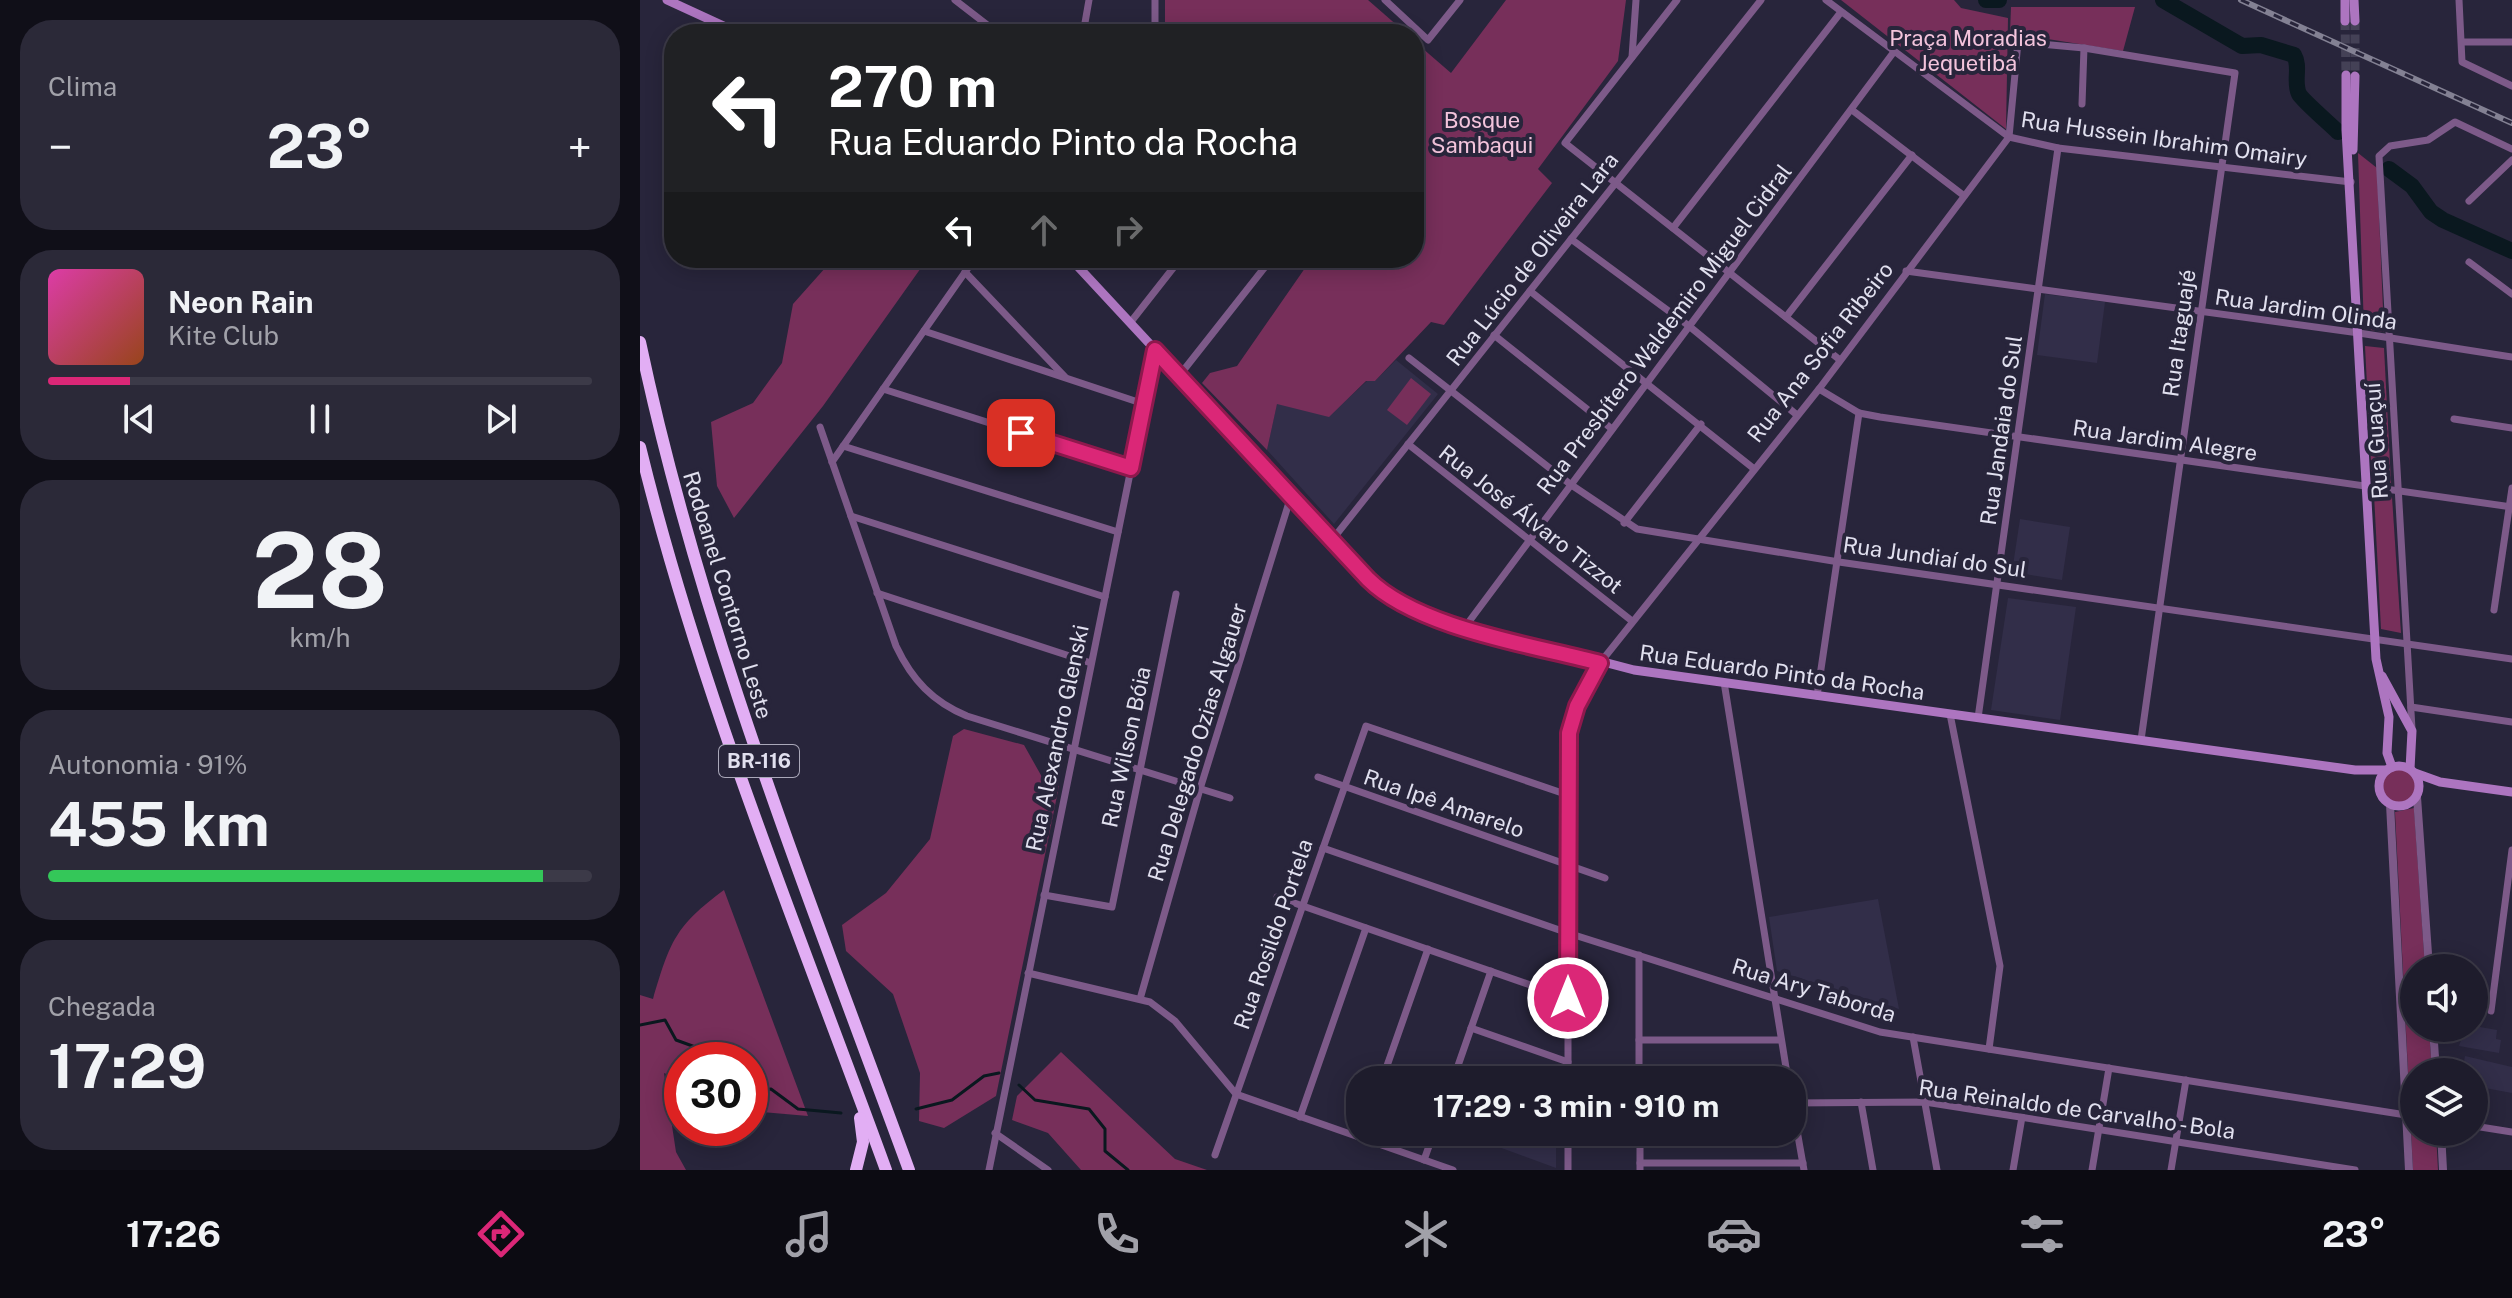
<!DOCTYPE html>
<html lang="pt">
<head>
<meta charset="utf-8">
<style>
  body { margin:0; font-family:"Public Sans",sans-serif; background:#2b2938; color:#f1f3f6; height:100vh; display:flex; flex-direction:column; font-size:30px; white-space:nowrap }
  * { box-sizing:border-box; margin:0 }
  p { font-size:26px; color:#a1a1a9 }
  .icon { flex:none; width:44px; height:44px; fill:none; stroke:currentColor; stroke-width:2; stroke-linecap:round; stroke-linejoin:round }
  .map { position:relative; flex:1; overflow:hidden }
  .sheet { display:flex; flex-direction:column; gap:20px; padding:20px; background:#100f18; width:640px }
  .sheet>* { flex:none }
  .hud { position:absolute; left:24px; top:24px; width:760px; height:244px; border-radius:32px; box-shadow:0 4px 20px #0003,0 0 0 2px #3c3a48; background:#202124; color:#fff; overflow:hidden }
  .controls { position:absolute; left:1760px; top:954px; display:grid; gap:16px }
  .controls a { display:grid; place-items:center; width:88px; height:88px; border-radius:50%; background:#1e1c2c; box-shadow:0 4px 20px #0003,0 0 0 2px #3c3a48; font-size:40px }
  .speed { position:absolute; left:24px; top:1042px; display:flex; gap:16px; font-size:40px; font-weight:700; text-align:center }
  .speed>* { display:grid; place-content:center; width:104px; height:104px; border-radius:50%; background:#1e1c2c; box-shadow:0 4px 20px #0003,0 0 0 2px #3c3a48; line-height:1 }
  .speed .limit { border:12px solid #d22; background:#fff; color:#111 }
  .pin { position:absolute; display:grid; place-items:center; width:68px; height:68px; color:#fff; margin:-34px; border-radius:16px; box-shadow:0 4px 12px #0006 }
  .me { position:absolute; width:88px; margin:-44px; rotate:0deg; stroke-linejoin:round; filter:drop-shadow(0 0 6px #0008) }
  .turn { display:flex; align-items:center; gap:28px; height:168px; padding:0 32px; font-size:36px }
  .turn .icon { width:104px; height:104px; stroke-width:2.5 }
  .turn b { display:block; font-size:56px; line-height:68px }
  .lanes { display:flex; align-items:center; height:76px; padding:0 32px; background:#0003; justify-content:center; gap:40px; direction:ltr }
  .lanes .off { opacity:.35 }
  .big { font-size:60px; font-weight:700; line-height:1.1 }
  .sheet .widget { flex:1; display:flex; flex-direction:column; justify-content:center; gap:12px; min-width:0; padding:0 28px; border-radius:32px; background:#2b2938 }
  .sheet .dial { align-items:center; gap:0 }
  .dial b { font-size:104px; line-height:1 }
  .song { display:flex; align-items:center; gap:24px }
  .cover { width:96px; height:96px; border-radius:12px; background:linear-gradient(135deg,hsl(320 70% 55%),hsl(20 70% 35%)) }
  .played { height:8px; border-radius:4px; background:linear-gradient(90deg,#db2777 15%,#3c3a48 15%) }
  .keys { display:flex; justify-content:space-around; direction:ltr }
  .heat { display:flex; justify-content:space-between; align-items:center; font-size:44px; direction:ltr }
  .charge { height:12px; border-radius:6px; background:linear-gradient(90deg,#34c759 91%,#3c3a48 0) }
  .trip { position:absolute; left:706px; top:1066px; width:460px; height:80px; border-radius:32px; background:#1e1c2c; box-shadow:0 4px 20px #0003,0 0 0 2px #3c3a48; font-weight:700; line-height:80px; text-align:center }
  .tab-bar { display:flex; height:128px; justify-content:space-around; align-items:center; background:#0c0b12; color:#a1a1a9 }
  .tab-bar .icon { width:56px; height:56px }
  .tab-bar .selected { color:#db2777 }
  .tab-bar b { font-size:36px; color:#f1f3f6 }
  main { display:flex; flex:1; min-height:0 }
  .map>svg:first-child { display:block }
  .built { fill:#322e49 }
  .green { fill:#772f5a }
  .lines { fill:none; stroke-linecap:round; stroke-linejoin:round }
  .stream { stroke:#0a181f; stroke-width:3 }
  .river { stroke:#0a181f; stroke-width:16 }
  .secondary-tunnel { stroke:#444156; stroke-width:9; stroke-dasharray:9 4.5; stroke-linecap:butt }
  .minor { stroke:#7d5a89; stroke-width:7 }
  .tertiary { stroke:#7d5a89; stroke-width:8 }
  .secondary { stroke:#ad75c0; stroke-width:9 }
  .motorway { stroke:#e2aef4; stroke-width:12 }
  .rail-casing { stroke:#838193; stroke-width:6 }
  .rail { stroke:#28253b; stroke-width:3; stroke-dasharray:9; stroke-linecap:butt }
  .route-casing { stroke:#8e194d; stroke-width:20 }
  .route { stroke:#db2777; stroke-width:14 }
  .labels { text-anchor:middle; stroke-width:8; stroke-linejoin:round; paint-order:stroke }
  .shield { fill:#28253b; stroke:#aaa8b9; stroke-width:2 }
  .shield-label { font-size:20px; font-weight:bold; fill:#e1e0ef }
  .park-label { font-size:22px; fill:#f3c4dc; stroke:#28253b }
  .street-label { font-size:22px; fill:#e1e0ef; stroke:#28253b }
</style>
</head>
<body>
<main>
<section class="sheet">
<div class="widget"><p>Clima</p>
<div class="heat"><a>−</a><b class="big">23°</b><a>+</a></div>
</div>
<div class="widget">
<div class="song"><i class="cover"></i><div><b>Neon Rain</b><p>Kite Club</p></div></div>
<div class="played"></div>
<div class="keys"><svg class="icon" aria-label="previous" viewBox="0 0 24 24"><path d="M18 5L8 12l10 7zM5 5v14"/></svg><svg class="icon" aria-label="pause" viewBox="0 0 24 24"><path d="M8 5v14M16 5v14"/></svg><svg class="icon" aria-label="next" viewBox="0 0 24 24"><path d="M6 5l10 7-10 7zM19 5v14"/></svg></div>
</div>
<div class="widget dial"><b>28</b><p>km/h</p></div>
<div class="widget"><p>Autonomia · 91%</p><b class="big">455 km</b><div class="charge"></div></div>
<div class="widget"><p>Chegada</p><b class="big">17:29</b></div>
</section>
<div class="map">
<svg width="1872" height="1170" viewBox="0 0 1872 1170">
  <rect width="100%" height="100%" fill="#28253b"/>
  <g class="built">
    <polygon points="1405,294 1465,302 1457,363 1397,355"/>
    <polygon points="756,360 798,394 694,524 627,450 637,403 689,416 727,381 735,381"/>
    <polygon points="1380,519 1430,527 1422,580 1372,572"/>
    <polygon points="1368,598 1436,607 1420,720 1351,710"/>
    <polygon points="1238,899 1259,1009 1137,971 1129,917"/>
    <polygon points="1834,1026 1857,1030 1856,1039 1861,1040 1859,1053 1819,1046 1825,1028"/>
    <polygon points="1825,1056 1872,1067 1872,1093 1834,1086 1834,1072 1822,1072"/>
    <polygon points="818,1132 916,1132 916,1168"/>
  </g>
  <g class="green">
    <polygon points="525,0 728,0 767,34 525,34"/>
    <polygon points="866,0 986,0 978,61 898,169 912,183 804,325 791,322 735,381 726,381 689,417 637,404 627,450 562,383 570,373 597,366 672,258 774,258 774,41 811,73"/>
    <polygon points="1201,0 1314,0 1321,8 1368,18 1366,129"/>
    <polygon points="1371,7 1495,7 1483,51 1370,33"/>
    <polygon points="1718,153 1737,168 1744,332 1724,329"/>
    <polygon points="194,258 288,258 183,406 94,518 77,486 71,422 113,403 142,363 153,304"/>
    <polygon points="1725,346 1744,348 1751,483 1732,481"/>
    <polygon points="771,378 791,394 767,425 747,410"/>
    <polygon points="1734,494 1752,497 1761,633 1741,629"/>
    <polygon points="324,729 384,745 402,777 419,786 356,1096 304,1128 279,1121 280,1073 253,994 206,951 202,925 246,893 290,839 313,736"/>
    <circle cx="1760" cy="786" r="17"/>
    <polygon points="1774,808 1785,968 1774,968 1774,1028 1789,1028 1792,1072 1774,1072 1774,1132 1796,1132 1798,1170 1773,1170 1755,812"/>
    <path d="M84 890 168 1116 110 1111V1060H42V1081L24 1073 36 1152 46 1170H0V995L13 999C30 942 35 926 84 890Z"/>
    <polygon points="421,1052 535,1159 567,1170 441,1170 408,1133 372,1120 377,1096"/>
  </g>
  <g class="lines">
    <g class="stream">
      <polyline points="0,1025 25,1020 36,1040 58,1048 68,1060"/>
      <polyline points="379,1085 395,1100 449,1109 465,1129 465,1151 488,1170"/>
      <polyline points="110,1092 131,1089 158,1109 201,1113"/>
      <polyline points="276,1109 312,1100 344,1076 359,1073"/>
    </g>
    <g class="river">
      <polyline points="1346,0 1359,0"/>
      <path d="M1523 0 1602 46 1621 45 1654 55C1661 67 1653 81 1659 94 1663 101 1690 124 1698 132"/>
      <polyline points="1749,169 1772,186 1791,212 1803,220 1872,251"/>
    </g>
    <g class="secondary-tunnel">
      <polyline points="1705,21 1706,75"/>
      <polyline points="1715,21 1715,76"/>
    </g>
    <g class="minor">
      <polyline points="315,0 359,34"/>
      <polyline points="745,0 788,40 820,0"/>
      <polyline points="1037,0 925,143 1200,360"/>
      <polyline points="1186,0 1369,137 1418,148 1711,182"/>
      <polyline points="1819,0 1822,62 1872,86"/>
      <polyline points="443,34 449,0"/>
      <polyline points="515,34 515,0"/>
      <polyline points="1822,42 1872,42"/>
      <polyline points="992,57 996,0"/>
      <polyline points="1442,104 1444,48"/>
      <polyline points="1212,110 1323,195"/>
      <polyline points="1829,201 1872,160"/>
      <polyline points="1033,228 1201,12"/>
      <polyline points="931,239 1049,326 1157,415"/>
      <polyline points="1829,262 1872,294"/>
      <polyline points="1266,271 1719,333 1872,357"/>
      <polyline points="325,272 425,377"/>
      <polyline points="890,291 1113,468"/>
      <polyline points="1146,317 1272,155"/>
      <polyline points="490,323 541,258"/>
      <polyline points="284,331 504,404"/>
      <polyline points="854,335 972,429"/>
      <polyline points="769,358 930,484 997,529 1199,562 1872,659"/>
      <polyline points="539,376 632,258"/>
      <polyline points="243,389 491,468"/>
      <polyline points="1179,389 1219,413 1240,417 1872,507"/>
      <polyline points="1814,419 1872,428"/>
      <path d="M180 427 256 646C272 680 293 702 327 716L590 798"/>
      <polyline points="768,444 992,621"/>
      <polyline points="203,446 478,532"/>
      <polyline points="192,462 335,258"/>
      <polyline points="211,516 465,597"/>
      <polyline points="984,523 1061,424"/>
      <polyline points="692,540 1121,0"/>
      <polyline points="237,593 451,663"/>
      <polyline points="1854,610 1872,488"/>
      <polyline points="825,627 1253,53"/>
      <polyline points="1084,682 1148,1080"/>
      <polyline points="1177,696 1219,413"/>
      <polyline points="1771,707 1872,722"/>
      <polyline points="1310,714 1360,966 1349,1049"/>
      <polyline points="1338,718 1418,148"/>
      <polyline points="1772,729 1739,156 1750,146 1788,140 1815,122 1872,149"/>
      <polyline points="678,777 965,878"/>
      <polyline points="683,848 928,933 1240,1032 1766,1115"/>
      <polyline points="404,895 472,907 536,594"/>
      <polyline points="637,897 928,998"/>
      <polyline points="999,955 999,1080"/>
      <polyline points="388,973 510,1002 535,1021 596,1094 813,1170"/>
      <polyline points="500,999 560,789 651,496"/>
      <polyline points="1851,1011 1872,850"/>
      <polyline points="831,1028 928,1062"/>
      <polyline points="1273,1037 1297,1170"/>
      <polyline points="999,1040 1140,1040"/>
      <polyline points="742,1080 788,949"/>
      <polyline points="813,1080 851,971"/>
      <polyline points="928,1080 928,754 933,715 960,663 1179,389 1369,137 1378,42 1444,48 1595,73 1501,740"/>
      <polyline points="1152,1102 1164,1170"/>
      <polyline points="1221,1102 1233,1170"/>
      <polyline points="1152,1103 1285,1102 1715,1170"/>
      <polyline points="660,1117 726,928"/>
      <polyline points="1834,1126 1872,1132"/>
      <polyline points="928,1132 928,1170"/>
      <polyline points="1000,1132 1000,1170"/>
      <polyline points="355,1133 408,1170"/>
      <polyline points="575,1155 726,726 928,795"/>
      <polyline points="784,1160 794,1132"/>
      <polyline points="1000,1163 1163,1163"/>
      <polyline points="349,1170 515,350"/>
      <polyline points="1373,1170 1382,1117"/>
      <polyline points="1452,1170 1469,1068"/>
      <polyline points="1531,1170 1546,1080"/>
    </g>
    <g class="tertiary">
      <polyline points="1777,797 1789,968"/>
      <polyline points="1750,804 1769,1170"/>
      <polyline points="1793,1028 1796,1072"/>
      <polyline points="1801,1132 1803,1170"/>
    </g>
    <g class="secondary">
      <polyline points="27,0 101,34"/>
      <polyline points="1705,0 1705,21"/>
      <polyline points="1714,0 1715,21"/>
      <polyline points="1706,75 1706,130 1736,659 1749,717 1747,753 1752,767"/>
      <polyline points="1713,150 1715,76"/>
      <polyline points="430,258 728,579 754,601 777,613 994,670 1715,770 1747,770"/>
      <polyline points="1742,676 1772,731 1770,769"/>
      <circle cx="1759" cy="786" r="20"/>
      <polyline points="1775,773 1800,782 1872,792"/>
    </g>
    <g class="motorway">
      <path d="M0 342C60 627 169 897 269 1170"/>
      <path d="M0 447C60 694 159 931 246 1170"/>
      <polyline points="216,1170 223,1142 220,1118"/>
    </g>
    <defs>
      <polyline id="rail" points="1601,0 1872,123"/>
    </defs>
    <use href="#rail" class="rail-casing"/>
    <use href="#rail" class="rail"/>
  </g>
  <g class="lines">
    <defs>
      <path id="route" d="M381 433 491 468 515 350 728 579C777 628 892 645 960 663L937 706 929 733 928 998"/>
    </defs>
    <use href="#route" class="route-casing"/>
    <use href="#route" class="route"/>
  </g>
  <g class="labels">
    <rect class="shield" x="79" y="745" width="80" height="32" rx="6"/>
    <g class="shield-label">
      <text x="119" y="768">BR-116</text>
    </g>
    <g class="park-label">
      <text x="1328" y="46">Praça Moradias<tspan x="1328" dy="25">Jequetibá</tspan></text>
      <text x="842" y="128">Bosque<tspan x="842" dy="25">Sambaqui</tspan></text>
    </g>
    <g class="street-label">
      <text transform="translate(1524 139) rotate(8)" y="8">Rua Hussein Ibrahim Omairy</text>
      <text transform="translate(892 259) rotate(-52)" y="8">Rua Lúcio de Oliveira Lara</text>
      <text transform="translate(1666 309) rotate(8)" y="8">Rua Jardim Olinda</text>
      <text transform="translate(1024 329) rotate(-53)" y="8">Rua Presbítero Waldemiro Miguel Cidral</text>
      <text transform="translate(1539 333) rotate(-82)" y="8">Rua Itaguajé</text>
      <text transform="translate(1180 352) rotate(-52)" y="8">Rua Ana Sofia Ribeiro</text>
      <text transform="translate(1361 430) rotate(-82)" y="8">Rua Jandaia do Sul</text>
      <text transform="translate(1525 440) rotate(8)" y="8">Rua Jardim Alegre</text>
      <text transform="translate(1736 441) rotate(-94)" y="8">Rua Guaçuí</text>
      <text transform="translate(891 519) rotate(38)" y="8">Rua José Álvaro Tizzot</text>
      <text transform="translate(1295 557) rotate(8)" y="8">Rua Jundiaí do Sul</text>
      <text transform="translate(88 595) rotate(73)" y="8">Rodoanel Contorno Leste</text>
      <text transform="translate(1142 672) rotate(8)" y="8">Rua Eduardo Pinto da Rocha</text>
      <text transform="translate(417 738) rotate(-78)" y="8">Rua Alexandro Glenski</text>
      <text transform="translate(557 742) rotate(-73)" y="8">Rua Delegado Ozias Algauer</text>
      <text transform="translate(486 747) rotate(-78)" y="8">Rua Wilson Bóia</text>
      <text transform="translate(804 803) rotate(19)" y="8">Rua Ipê Amarelo</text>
      <text transform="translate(633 934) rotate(-71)" y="8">Rua Rosildo Portela</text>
      <text transform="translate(1174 990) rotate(17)" y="8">Rua Ary Taborda</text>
      <text transform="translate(1437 1109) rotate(8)" y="8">Rua Reinaldo de Carvalho - Bola</text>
    </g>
  </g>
</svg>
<div class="controls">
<a><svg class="icon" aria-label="sound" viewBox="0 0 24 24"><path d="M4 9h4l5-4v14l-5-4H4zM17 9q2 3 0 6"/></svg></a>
<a><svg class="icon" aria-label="layers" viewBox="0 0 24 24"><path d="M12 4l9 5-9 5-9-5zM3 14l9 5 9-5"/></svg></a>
</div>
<div class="speed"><div class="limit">30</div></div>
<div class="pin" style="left:381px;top:433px;background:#d93025"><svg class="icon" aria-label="arrive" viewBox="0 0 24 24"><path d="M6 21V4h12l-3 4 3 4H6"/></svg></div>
<svg class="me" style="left:928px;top:998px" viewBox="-20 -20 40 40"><circle r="17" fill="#db2777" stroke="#fff" stroke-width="3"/><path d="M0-11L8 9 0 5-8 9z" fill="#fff"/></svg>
<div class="trip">17:29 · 3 min · 910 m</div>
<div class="hud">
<div class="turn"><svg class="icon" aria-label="left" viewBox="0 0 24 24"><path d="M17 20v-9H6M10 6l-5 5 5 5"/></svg><div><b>270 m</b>Rua Eduardo Pinto da Rocha</div></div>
<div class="lanes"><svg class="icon" aria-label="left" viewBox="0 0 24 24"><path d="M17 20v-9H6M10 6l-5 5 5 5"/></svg><svg class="icon off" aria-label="ahead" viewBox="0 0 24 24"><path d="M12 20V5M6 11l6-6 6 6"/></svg><svg class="icon off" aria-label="right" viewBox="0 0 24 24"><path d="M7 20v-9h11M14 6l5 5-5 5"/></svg></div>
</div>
</div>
</main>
<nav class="tab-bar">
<b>17:26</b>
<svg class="icon selected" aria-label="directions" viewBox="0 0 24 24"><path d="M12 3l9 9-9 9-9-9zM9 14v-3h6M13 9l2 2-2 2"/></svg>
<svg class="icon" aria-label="music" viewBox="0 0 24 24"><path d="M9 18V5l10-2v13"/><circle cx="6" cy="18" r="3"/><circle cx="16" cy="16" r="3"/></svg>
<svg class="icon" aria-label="phone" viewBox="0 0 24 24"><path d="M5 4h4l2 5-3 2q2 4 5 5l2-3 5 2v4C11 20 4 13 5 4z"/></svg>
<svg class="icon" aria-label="climate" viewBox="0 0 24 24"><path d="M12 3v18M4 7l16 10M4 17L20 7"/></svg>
<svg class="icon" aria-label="car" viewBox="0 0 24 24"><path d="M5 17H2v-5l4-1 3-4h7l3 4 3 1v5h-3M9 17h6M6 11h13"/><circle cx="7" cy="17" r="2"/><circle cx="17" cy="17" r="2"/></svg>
<svg class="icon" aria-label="filters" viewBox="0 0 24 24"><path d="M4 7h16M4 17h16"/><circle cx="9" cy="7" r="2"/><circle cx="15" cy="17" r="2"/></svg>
<b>23°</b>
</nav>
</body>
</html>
